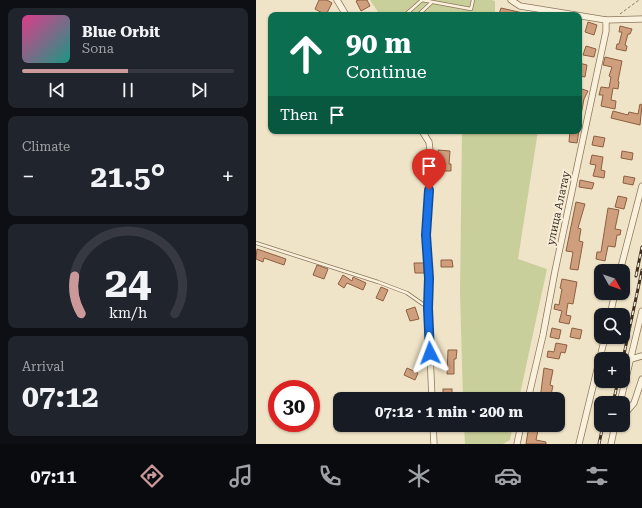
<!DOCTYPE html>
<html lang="en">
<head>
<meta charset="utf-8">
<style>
  body { margin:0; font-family:"Roboto Serif",serif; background:#20242c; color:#f1f3f6; height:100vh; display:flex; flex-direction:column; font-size:15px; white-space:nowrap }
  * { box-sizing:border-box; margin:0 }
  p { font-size:13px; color:#9ea1a6 }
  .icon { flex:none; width:22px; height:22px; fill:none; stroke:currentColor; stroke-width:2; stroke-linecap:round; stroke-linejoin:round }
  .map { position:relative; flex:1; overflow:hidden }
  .sheet { display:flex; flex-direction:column; gap:8px; padding:8px; background:#0d0f14; width:256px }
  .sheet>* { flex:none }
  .top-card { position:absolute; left:12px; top:12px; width:314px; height:122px; border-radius:8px; box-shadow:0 1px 3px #0004; background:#0b6e4f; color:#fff; overflow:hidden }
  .needle { width:26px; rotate:130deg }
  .controls { position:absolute; left:338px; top:264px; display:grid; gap:8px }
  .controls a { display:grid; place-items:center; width:36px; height:36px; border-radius:8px; background:#171b24; box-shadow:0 1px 3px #0004; font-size:20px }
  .speed { position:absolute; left:12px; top:380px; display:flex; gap:8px; font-size:20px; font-weight:700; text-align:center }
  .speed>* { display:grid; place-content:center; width:52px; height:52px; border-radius:50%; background:#171b24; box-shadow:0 1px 3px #0004; line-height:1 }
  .speed .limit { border:6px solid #d22; background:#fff; color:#111 }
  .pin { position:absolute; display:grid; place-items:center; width:34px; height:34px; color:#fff; margin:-41px -17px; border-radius:50% 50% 50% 0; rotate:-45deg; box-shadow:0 0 4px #0007 }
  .pin .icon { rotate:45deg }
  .me { position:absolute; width:44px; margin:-22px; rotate:357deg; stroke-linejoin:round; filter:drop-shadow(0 0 3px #0008) }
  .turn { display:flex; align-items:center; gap:14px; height:84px; padding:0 12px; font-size:18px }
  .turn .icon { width:52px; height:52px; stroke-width:2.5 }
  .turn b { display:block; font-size:28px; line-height:34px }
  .then { display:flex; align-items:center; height:38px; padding:0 12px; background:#0003; gap:8px; font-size:15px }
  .big { font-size:30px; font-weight:700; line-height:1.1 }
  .sheet .tile { flex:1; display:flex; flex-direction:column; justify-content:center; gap:6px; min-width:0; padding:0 14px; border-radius:8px; background:#20242c }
  .sheet .dial { align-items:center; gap:0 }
  .dial svg { height:104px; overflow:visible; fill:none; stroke:#363941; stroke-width:7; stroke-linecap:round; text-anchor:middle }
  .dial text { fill:#f1f3f6; stroke:none }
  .song { display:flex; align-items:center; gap:12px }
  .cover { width:48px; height:48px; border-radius:6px; background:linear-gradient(135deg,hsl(330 70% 55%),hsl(170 70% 35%)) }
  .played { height:4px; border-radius:2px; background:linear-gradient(90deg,#cc999b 50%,#363941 50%) }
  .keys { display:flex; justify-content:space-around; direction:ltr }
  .heat { display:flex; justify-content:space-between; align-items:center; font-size:22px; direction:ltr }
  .trip { position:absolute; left:77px; top:392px; width:232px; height:40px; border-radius:8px; background:#171b24; box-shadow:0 1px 3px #0004; font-weight:700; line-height:40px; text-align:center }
  .dock { display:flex; height:64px; justify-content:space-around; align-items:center; background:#090b0e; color:#9ea1a6 }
  .dock .icon { width:28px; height:28px }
  .dock .current { color:#cc999b }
  .dock b { font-size:18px; color:#f1f3f6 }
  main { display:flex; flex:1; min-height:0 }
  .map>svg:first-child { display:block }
  .green { fill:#c9cf9b }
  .building { fill:#cf9f7d; stroke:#8d5f41 }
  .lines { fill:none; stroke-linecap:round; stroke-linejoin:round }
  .service-casing { stroke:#8d765c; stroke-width:4 }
  .minor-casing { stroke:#8d765c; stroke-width:7 }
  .path { stroke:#8d765c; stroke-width:1; stroke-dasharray:3 2; stroke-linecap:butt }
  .service { stroke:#faf1dc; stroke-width:2.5 }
  .minor { stroke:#faf1dc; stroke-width:5.5 }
  .rail-casing { stroke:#3d2e20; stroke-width:3 }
  .rail { stroke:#f7eed8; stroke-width:1.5; stroke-dasharray:4.5; stroke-linecap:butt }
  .route-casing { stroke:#114b97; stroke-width:10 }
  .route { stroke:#1a73e8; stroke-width:7 }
  .labels { text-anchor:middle; stroke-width:4; stroke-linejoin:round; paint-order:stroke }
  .street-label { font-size:11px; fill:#3d2e20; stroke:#f7eed8 }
</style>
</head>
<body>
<main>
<section class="sheet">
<div class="tile">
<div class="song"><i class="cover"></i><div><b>Blue Orbit</b><p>Sona</p></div></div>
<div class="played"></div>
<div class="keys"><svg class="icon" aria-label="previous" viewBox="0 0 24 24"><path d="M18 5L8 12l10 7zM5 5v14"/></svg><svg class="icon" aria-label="pause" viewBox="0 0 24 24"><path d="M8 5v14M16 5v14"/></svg><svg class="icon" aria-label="next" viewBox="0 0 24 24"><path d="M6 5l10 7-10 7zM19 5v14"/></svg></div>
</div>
<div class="tile"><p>Climate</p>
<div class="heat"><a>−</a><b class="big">21.5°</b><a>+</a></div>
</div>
<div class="tile dial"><svg viewBox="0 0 100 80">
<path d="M14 69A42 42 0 1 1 86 69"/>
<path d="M14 69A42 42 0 0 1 9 40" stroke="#cc999b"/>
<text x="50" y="56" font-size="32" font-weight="700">24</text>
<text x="50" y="72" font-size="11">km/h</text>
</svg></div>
<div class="tile"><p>Arrival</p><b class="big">07:12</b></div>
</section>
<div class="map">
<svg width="386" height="444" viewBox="0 0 386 444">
  <rect width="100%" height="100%" fill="#f0e4c8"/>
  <g class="green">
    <polygon points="114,0 236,0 239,1 239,15 124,15"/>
    <polygon points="206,131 282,131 262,259 291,269 263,399 207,399 204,293"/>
    <polygon points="208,425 257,425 254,440 247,444 209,444"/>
  </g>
  <g class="building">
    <polygon points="63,0 71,0 76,3 70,15 59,9"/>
    <polygon points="103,0 111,0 114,6 105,11 100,1"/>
    <polygon points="245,8 267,13 266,15 243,14"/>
    <polygon points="332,22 341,25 338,35 329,32"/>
    <polygon points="364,26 376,29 374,34 372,34 369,45 371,46 370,51 360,49 361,44 363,44 366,32 363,32"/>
    <polygon points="330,46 340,49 338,57 327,55"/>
    <polygon points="349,57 366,61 362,81 363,82 362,89 357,88 355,100 360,101 359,109 345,106 347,95 343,95 345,87 353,88 355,77 353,76 356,67 347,65"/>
    <polygon points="323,63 331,65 329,77 323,76"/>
    <polygon points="323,88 332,91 328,99 325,115 323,115"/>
    <polygon points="384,104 386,105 384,125 355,118 357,111 372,115 373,112 382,114"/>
    <polygon points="314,131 323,131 321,143 313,142"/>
    <polygon points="338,136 349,138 347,147 336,145"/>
    <polygon points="182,150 194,151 193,164 195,164 195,171 185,171 185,156 182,156"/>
    <polygon points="366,151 377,153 376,160 365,158"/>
    <polygon points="336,155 347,157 345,170 349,171 348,178 337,176 340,165 334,164"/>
    <polygon points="368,176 379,178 377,185 367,183"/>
    <polygon points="324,180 338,183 336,189 323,187"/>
    <polygon points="362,196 371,198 368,209 359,207"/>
    <polygon points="320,202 329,204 322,228 325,229 323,241 327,242 322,270 314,269 317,252 310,251"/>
    <polygon points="352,208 363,210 359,229 365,230 364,235 361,235 359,247 352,246 349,261 340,259 341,252 345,252"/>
    <polygon points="1,249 30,259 28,265 8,258 7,262 0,259"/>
    <polygon points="185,260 196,260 197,267 185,267"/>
    <polygon points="158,263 168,263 168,273 159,273"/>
    <polygon points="61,265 72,269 68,279 57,275"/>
    <polygon points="87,275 96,281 97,277 110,283 107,290 91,283 88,288 82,284"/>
    <polygon points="306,279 321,282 317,304 312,303 310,315 315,316 313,324 303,322 306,311 298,309 299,304 303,305 306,289 304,288"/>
    <polygon points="125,287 132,290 127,301 120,298"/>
    <polygon points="159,307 163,319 154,321 150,310"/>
    <polygon points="296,328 305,330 303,339 294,337"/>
    <polygon points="316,328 326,330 324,339 314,337"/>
    <polygon points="300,343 311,345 309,353 305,352 303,359 291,357 292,351 298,352"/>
    <polygon points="192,350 201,350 200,359 198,359 198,374 191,374"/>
    <polygon points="151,368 162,373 159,380 148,375"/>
    <polygon points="288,368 297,370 294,385 297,386 294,399 284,399"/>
    <rect x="187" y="389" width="9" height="10"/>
    <polygon points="273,425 283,425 280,440 290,442 290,444 270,444"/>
  </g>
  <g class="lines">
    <defs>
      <g id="service">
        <polyline points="149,15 166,0 215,9 217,0"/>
        <polyline points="162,15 175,3"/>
        <polyline points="0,243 122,282 151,293 171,307"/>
      </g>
      <g id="minor">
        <polyline points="81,0 90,15"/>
        <polyline points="255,0 264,6 350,20 350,31 299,271 287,335 272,399"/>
        <polyline points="350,20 386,19"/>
        <polyline points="166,131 173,142 175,160 170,235 173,278 172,308 176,399"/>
        <polyline points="364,271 386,186"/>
        <polyline points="354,315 359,293"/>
        <polyline points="375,359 386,356"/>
        <polyline points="364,403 386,311"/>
        <polyline points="367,416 378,403 386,379"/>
        <polyline points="177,425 178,444"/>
        <polyline points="261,444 265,425"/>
        <polyline points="323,444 349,337"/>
        <polyline points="355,444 359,425"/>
      </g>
    </defs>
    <use href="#service" class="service-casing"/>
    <use href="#minor" class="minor-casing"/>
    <polyline class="path" points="364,14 383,0"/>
    <use href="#service" class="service"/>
    <use href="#minor" class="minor"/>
    <defs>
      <g id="rail">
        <polyline points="380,276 386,247"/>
        <polyline points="367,359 386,270"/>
        <polyline points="357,403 362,381"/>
        <polyline points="343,444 347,425"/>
      </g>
    </defs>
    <use href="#rail" class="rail-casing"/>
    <use href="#rail" class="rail"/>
  </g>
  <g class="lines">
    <defs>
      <polyline id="route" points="173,190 170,235 173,278 172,308 174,353"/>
    </defs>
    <use href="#route" class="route-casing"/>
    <use href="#route" class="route"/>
  </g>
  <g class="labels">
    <g class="street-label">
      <text transform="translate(302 208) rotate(-78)" y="4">улица Алатау</text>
    </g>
  </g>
</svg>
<div class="controls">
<a><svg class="needle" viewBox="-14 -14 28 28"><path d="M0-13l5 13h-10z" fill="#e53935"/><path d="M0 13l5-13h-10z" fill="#9ea1a6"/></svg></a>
<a><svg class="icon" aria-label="search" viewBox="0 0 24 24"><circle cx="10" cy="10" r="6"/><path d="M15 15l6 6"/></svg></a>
<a>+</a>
<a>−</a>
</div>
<div class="speed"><div class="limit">30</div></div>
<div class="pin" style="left:173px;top:190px;background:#d93025"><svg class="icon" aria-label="arrive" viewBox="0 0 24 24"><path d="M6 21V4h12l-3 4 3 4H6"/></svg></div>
<svg class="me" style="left:174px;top:353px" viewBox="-20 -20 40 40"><path d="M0-17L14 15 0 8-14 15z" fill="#1a73e8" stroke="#fff" stroke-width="4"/></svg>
<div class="trip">07:12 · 1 min · 200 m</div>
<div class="top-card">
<div class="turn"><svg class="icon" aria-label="ahead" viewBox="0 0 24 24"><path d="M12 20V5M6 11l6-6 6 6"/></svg><div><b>90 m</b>Continue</div></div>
<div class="then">Then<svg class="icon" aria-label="arrive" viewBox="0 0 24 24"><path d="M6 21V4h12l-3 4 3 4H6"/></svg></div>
</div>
</div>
</main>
<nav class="dock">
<b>07:11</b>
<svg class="icon current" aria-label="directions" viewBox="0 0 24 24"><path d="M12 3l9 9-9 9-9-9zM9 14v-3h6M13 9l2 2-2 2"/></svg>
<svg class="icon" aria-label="music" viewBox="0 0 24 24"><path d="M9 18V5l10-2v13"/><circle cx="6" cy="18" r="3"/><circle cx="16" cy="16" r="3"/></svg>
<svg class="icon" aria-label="phone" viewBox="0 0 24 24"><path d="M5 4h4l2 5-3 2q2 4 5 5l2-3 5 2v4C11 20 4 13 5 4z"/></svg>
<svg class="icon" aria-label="climate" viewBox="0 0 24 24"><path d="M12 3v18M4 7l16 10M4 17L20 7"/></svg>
<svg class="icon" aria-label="car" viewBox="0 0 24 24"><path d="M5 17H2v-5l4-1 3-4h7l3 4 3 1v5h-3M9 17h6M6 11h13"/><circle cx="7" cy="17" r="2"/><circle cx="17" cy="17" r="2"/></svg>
<svg class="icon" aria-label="filters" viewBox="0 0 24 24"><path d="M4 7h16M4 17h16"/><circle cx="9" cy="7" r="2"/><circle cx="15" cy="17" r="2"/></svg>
</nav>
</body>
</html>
